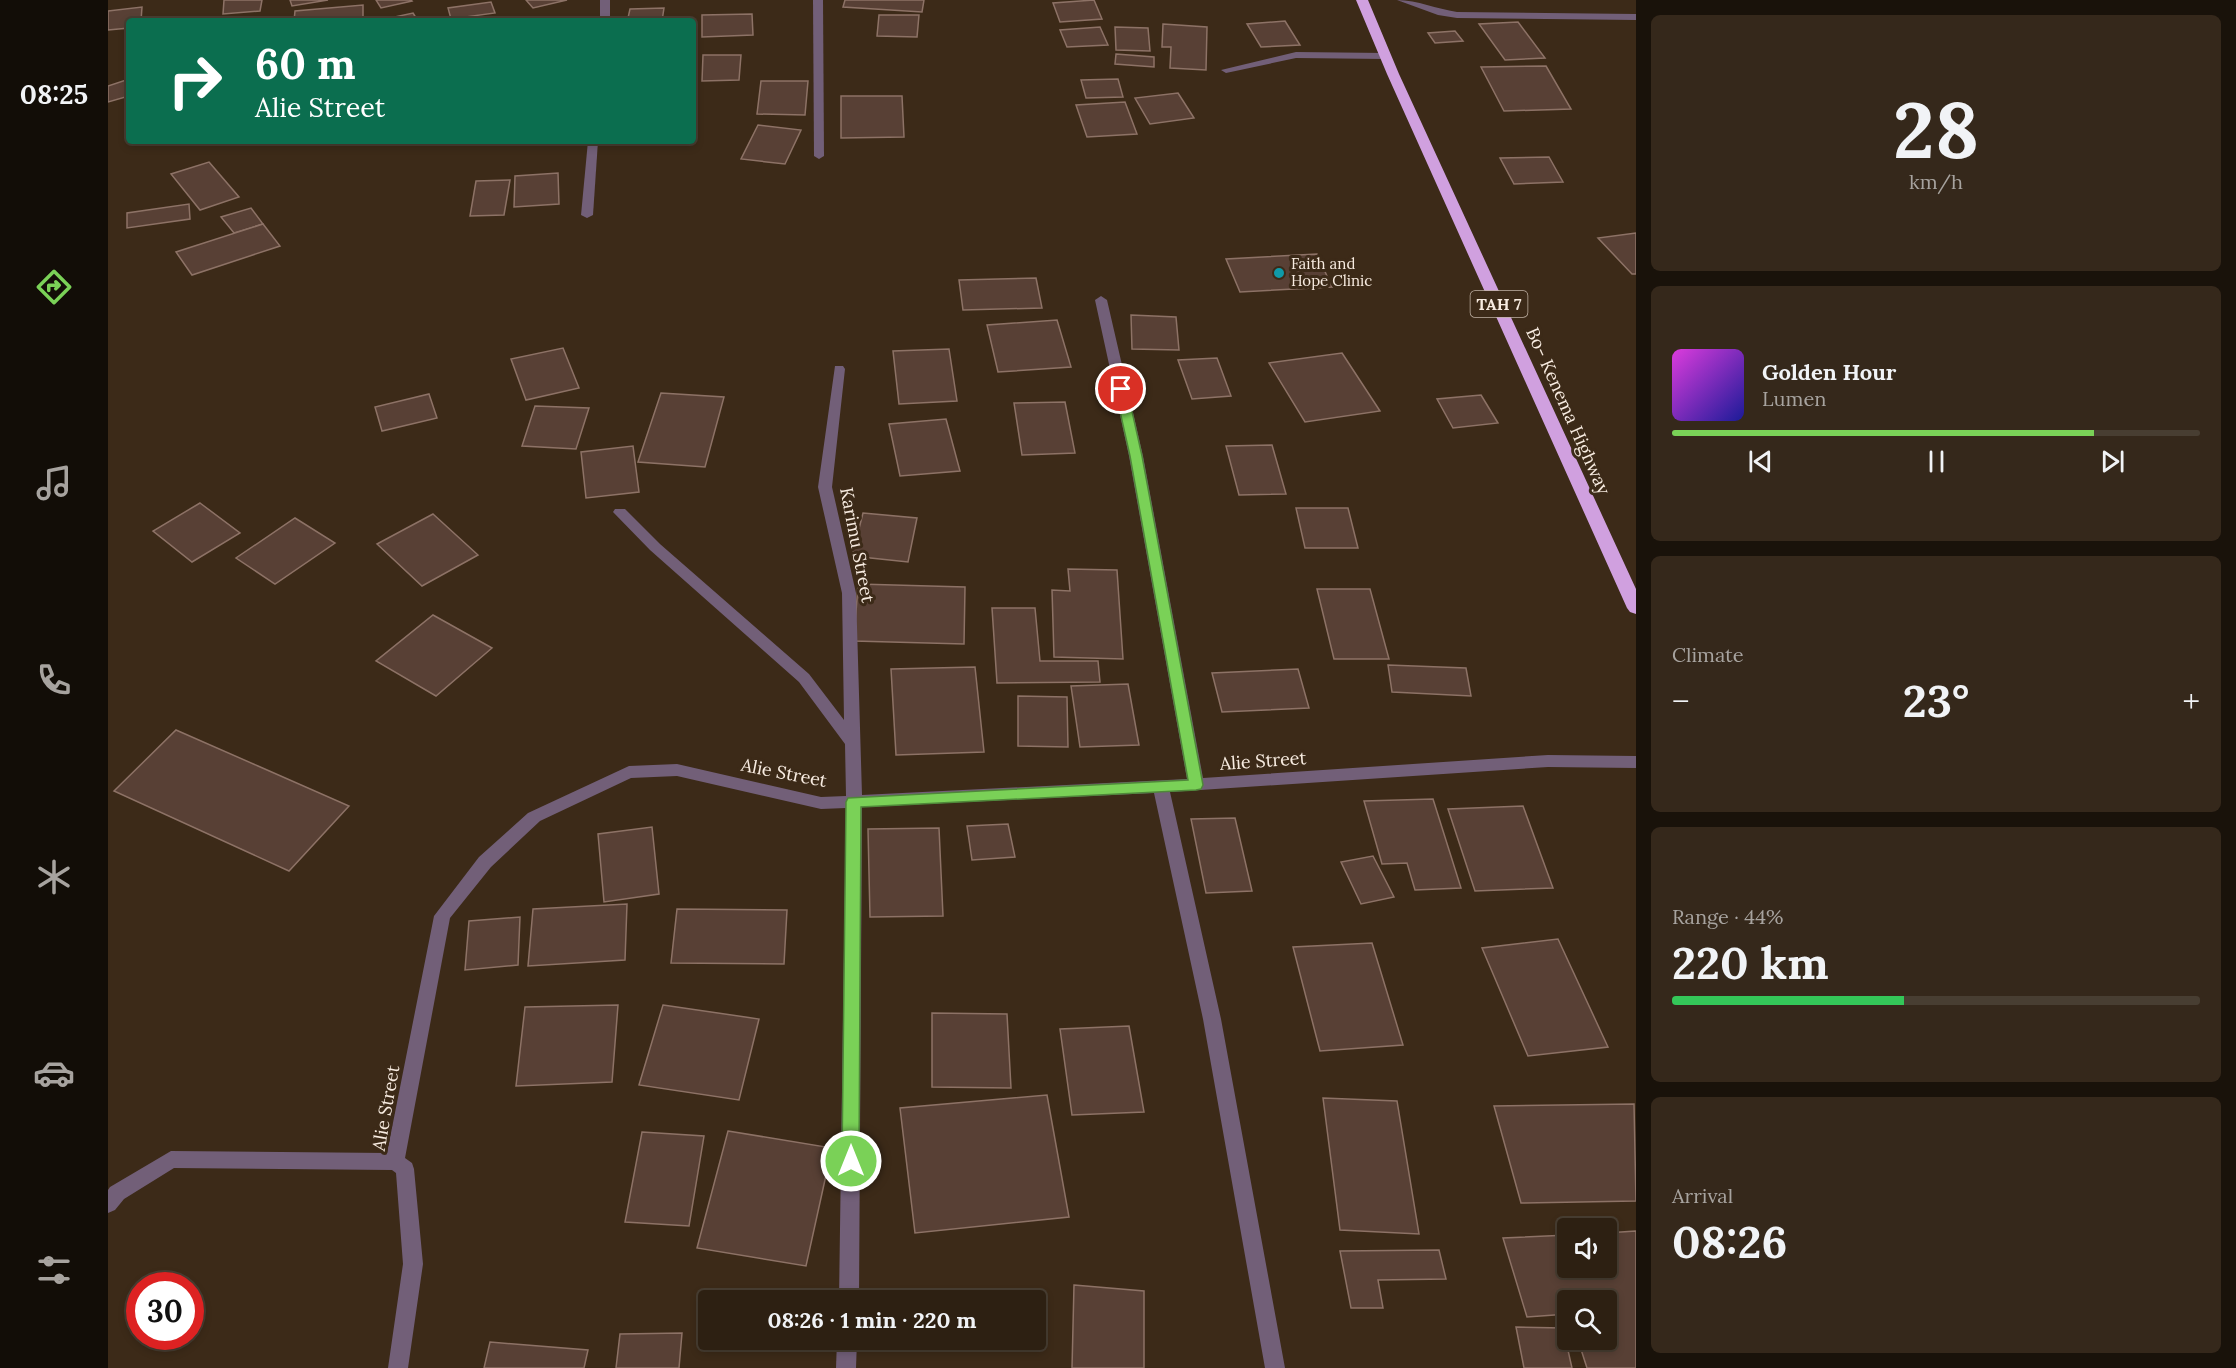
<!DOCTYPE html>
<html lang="en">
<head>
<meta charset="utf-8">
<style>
  body { margin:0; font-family:Lora,serif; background:#35281b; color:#f1f3f6; height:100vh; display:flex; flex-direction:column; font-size:22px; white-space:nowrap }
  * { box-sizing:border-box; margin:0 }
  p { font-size:20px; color:#a7a39f }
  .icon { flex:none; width:33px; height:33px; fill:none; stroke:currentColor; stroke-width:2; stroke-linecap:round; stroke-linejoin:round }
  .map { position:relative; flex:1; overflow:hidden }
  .side { display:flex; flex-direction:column; gap:15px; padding:15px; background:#19120a; width:600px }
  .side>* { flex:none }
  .banner { position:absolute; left:18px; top:18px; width:570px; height:126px; border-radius:6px; box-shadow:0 3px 9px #0003,0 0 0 2px #483e32; background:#0b6e4f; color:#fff; overflow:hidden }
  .controls { position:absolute; left:1449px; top:1218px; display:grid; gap:12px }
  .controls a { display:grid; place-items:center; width:60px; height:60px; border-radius:6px; background:#2d2012; box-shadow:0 3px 9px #0003,0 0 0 2px #483e32; font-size:30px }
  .speed { position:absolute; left:18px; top:1272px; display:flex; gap:12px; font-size:30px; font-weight:700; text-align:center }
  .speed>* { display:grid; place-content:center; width:78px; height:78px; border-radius:50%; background:#2d2012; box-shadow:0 3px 9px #0003,0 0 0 2px #483e32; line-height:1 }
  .speed .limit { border:9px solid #d22; background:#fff; color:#111 }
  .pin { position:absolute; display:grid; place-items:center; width:51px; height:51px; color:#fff; margin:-26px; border:3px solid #fff; border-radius:50%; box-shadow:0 2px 6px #0007 }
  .me { position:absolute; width:66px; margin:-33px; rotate:0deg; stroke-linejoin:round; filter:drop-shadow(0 0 4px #0008) }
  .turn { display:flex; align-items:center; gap:21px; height:126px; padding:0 30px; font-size:27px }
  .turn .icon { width:78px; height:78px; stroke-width:2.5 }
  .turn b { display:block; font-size:42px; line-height:51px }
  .big { font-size:45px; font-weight:700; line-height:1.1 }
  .side .widget { flex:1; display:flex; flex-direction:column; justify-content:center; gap:9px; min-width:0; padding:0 21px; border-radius:9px; background:#35281b }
  .side .dial { align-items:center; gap:0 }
  .dial b { font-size:78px; line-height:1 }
  .song { display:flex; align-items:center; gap:18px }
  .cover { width:72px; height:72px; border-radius:9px; background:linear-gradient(135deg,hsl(300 70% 55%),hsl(240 70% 35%)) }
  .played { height:6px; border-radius:3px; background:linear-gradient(90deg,#7ad157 80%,#483e32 80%) }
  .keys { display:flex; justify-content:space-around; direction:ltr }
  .heat { display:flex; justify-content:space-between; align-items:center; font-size:33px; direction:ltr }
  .charge { height:9px; border-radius:4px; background:linear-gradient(90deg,#34c759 44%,#483e32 0) }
  .trip { position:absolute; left:590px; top:1290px; width:348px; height:60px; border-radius:6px; background:#2d2012; box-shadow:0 3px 9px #0003,0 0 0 2px #483e32; font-weight:700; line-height:60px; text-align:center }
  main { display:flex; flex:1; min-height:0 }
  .menu { display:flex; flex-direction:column; width:108px; justify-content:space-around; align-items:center; background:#120d07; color:#a7a39f }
  .menu .icon { width:42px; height:42px }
  .menu .active { color:#7ad157 }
  .menu b { font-size:27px; color:#f1f3f6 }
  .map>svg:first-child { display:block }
  .building { fill:#584035; stroke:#8d7266; stroke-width:1.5 }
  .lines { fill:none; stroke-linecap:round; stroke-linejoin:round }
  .minor { fill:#725f78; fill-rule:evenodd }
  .highway { fill:#d0a0df; fill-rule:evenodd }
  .route { fill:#7ad157; stroke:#4f8839; stroke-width:1.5 }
  .culture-dot { fill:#0f9aa8; stroke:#3c2a18; stroke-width:2 }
  .labels { text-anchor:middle; stroke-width:6; stroke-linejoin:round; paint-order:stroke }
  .far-poi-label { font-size:15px; fill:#f8ece1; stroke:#3c2a18; text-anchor:start }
  .shield { fill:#3c2a18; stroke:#c0b2a5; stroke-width:1.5 }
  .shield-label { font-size:16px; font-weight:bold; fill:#f8ece1 }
  .street-label { font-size:18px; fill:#f8ece1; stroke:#3c2a18 }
</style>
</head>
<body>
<main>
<nav class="menu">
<b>08:25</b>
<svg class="icon active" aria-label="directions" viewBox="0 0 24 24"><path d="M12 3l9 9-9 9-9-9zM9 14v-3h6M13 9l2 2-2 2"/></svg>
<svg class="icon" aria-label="music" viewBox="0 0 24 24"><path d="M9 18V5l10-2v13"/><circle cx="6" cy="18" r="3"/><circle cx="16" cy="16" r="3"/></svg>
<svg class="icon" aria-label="phone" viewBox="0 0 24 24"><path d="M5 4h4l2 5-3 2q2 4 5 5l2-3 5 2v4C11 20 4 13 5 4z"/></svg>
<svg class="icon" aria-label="climate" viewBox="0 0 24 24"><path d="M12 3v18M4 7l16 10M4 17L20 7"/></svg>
<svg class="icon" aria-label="car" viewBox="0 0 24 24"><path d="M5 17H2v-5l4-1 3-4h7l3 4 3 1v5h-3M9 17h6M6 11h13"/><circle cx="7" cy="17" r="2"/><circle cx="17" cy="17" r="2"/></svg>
<svg class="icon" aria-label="filters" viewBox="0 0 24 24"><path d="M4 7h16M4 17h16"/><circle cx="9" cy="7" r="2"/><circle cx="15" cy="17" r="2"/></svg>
</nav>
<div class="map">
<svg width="1528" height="1368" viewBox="0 0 1528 1368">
  <rect width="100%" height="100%" fill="#3c2a18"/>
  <g class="building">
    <polygon points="116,0 154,0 152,11 115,14"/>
    <polygon points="182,0 220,0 184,6"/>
    <polygon points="268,0 303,0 304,1 273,8"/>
    <polygon points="418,0 459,0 425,8"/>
    <polygon points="737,0 816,0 814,12 735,7"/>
    <polygon points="986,0 994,19 952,22 945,3"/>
    <polygon points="383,2 387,13 343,19 340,8"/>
    <polygon points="255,5 255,17 186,21 187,11"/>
    <polygon points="34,7 33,21 21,21 21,28 0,30 0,11"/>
    <polygon points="556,8 554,21 508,21 508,18 520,18 522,9"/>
    <polygon points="305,13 310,21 268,21"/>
    <polygon points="644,14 645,35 594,37 594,15"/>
    <polygon points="771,15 811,15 809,37 769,36"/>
    <polygon points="419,18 461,19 418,21"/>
    <polygon points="1177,21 1192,45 1153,47 1139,24"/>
    <polygon points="1410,22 1437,58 1397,60 1371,24"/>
    <polygon points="1055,24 1099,27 1098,70 1062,68 1063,47 1054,47"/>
    <polygon points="992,27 1000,45 959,47 952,30"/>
    <polygon points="1007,27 1040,28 1042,51 1008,50"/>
    <polygon points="1347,31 1355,41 1327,43 1320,33"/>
    <polygon points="1008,54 1046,57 1046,67 1007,64"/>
    <polygon points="595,55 633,55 631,80 594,81"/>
    <polygon points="1438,66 1463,109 1396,111 1373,67"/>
    <polygon points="21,79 21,96 0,102 0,86"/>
    <polygon points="1010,79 1015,97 978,98 973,80"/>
    <polygon points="653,81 700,81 697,115 649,114"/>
    <polygon points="1070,93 1086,118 1042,124 1027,98"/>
    <polygon points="733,96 794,96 796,137 733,138"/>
    <polygon points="1017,102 1029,134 979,137 968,105"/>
    <polygon points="650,125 693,130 677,164 633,159"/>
    <polygon points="1441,157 1455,182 1406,184 1392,158"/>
    <polygon points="101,162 131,197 92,210 63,174"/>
    <polygon points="450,173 451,204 406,207 407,176"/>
    <polygon points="402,180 396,215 362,216 368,181"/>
    <polygon points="81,204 82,219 19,228 19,213"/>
    <polygon points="143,208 155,224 126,233 113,217"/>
    <polygon points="155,224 172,246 84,275 68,252"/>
    <polygon points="1528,233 1528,274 1524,274 1490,238"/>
    <polygon points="1209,254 1224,287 1132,292 1118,259"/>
    <polygon points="928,278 934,308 855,310 851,280"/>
    <polygon points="1023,315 1068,317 1071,350 1024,349"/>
    <polygon points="949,320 963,367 890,372 879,325"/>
    <polygon points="455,348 471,388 418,400 403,359"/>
    <polygon points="841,349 849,401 791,404 785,351"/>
    <polygon points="1234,353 1272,411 1197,422 1161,363"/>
    <polygon points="1109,358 1123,396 1084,399 1070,360"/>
    <polygon points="553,393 616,397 597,467 530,462"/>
    <polygon points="321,394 329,418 274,431 267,407"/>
    <polygon points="1373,395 1390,423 1345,428 1329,399"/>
    <polygon points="957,402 967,453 914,455 906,403"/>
    <polygon points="427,406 481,408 468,449 414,446"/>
    <polygon points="838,419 852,471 792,476 781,424"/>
    <polygon points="1164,445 1178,494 1131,495 1118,446"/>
    <polygon points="525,446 531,492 478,498 473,452"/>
    <polygon points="92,503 132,533 84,562 45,531"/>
    <polygon points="1188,508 1240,508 1250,548 1197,548"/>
    <polygon points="755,513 809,518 800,562 744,556"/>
    <polygon points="325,514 370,555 314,586 269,544"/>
    <polygon points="187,518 227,543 167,584 128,558"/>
    <polygon points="960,569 1009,570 1015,659 946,657 944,590 962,591"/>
    <polygon points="750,584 857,587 856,644 746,641"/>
    <polygon points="1209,589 1262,589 1281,659 1226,659"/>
    <polygon points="884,608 927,608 932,661 990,661 992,682 889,683"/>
    <polygon points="325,615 384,648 328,696 268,661"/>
    <polygon points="1280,665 1358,668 1363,696 1284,692"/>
    <polygon points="867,667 876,752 788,755 783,669"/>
    <polygon points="1190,669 1201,708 1114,712 1104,673"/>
    <polygon points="1020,684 1031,745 972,747 963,686"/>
    <polygon points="910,696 959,697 960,747 910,746"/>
    <polygon points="68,730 150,766 241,806 181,871 6,791"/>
    <polygon points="1325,799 1353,888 1307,890 1299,863 1274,864 1256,801"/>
    <polygon points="1415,806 1445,888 1367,891 1340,809"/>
    <polygon points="1127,818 1144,891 1098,893 1083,819"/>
    <polygon points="900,824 907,857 864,860 859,826"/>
    <polygon points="544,827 551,894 496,902 490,834"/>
    <polygon points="831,828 835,916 762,917 760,829"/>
    <polygon points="1265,856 1286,897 1253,904 1233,862"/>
    <polygon points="519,904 517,960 420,966 425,909"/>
    <polygon points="569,909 679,910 676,964 563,963"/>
    <polygon points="412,917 410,965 357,970 361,921"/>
    <polygon points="1450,939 1500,1047 1420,1056 1374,948"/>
    <polygon points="1264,943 1295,1045 1212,1051 1185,947"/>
    <polygon points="510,1005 504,1082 408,1086 417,1007"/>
    <polygon points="555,1005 651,1019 631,1100 531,1085"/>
    <polygon points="824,1013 899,1014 903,1088 824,1087"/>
    <polygon points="1021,1026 1036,1112 964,1115 952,1029"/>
    <polygon points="939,1095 961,1217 807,1233 792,1108"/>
    <polygon points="1215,1098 1289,1101 1311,1234 1232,1230"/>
    <polygon points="1526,1104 1528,1201 1413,1203 1386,1106"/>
    <polygon points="620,1131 724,1148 698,1266 589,1248"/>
    <polygon points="534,1132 596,1136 581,1226 517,1222"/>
    <polygon points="1528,1231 1528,1368 1479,1368 1470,1340 1498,1340 1498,1300 1460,1300 1460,1314 1419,1317 1395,1238 1460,1235 1460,1268 1498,1268 1498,1233"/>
    <polygon points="1331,1250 1338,1279 1270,1280 1275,1308 1243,1308 1232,1251"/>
    <polygon points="966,1285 1036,1291 1036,1368 964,1368"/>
    <polygon points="1408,1327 1455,1328 1464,1368 1416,1368"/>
    <polygon points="574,1333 571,1368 508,1368 512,1334"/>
    <polygon points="382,1342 480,1350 476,1368 376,1368"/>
  </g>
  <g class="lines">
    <g class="minor">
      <rect x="492" y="0" width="10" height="21"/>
      <polygon points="705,0 715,0 716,156 711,159 706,156"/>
      <path d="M1289 0C1310 0 1328 9 1349 12L1528 14V20L1349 18 1330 15Z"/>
      <polygon points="1188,52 1277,53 1282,56 1277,59 1188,58 1118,73 1113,70"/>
      <polygon points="480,141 490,141 485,215 479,218 473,215"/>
      <polygon points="993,296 999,300 1035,456 1095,778 1440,755 1528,756 1528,768 1440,767 1062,792 1113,1019 1177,1368 1157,1368 1095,1019 1046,793 754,807 751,1300 731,1300 738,808 713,809 569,776 523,778 432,821 383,867 342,918 297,1158 304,1163 306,1169 315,1264 300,1368 280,1368 295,1264 288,1173 284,1170 66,1168 16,1199 7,1210 0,1213 0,1190 2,1187 63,1151 279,1153 326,916 371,857 420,813 521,766 569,764 713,797 738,796 737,744 691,682 542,550 505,512 507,509 517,509 552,544 701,674 736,720 734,593 710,487 727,366 735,366 737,369 724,487 748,593 754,795 1079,779 1021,456 987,300"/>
      <polygon points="729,1340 749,1340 748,1368 728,1368"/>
    </g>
    <polygon class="highway" points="1248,0 1260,0 1291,74 1528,589 1528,614 1522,612 1519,608 1279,74"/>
  </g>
  <polygon class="route" points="1013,386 1019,389 1034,456 1095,785 1093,789 1088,790 753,807 751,1161 749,1166 743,1169 737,1166 734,1161 738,802 740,798 1080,780 1022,456 1007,389"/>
  <circle class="culture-dot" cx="1171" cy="273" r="6"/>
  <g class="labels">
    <g class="far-poi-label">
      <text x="1183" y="269">Faith and<tspan x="1183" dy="17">Hope Clinic</tspan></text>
    </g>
    <rect class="shield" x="1362.5" y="291" width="57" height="26" rx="4.5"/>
    <g class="shield-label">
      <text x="1391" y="310">TAH 7</text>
    </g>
    <g class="street-label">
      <text transform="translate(1460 411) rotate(66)" y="6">Bo- Kenema Highway</text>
      <text transform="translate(749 545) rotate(79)" y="6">Karimu Street</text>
      <text transform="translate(1155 761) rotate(-4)" y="6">Alie Street</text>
      <text transform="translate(676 773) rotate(11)" y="6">Alie Street</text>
      <text transform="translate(278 1108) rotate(-80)" y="6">Alie Street</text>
    </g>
  </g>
</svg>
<div class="controls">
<a><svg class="icon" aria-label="sound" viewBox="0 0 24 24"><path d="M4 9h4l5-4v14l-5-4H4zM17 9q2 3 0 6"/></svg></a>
<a><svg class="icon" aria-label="search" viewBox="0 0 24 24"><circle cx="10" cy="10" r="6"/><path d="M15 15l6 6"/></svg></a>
</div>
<div class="speed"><div class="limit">30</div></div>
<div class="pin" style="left:1013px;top:389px;background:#d93025"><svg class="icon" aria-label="arrive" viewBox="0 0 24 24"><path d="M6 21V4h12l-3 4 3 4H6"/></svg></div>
<svg class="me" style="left:743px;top:1161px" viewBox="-20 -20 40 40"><circle r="17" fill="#7ad157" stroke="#fff" stroke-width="3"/><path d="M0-11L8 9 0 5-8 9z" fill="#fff"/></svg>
<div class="trip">08:26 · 1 min · 220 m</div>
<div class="banner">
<div class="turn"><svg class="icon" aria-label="right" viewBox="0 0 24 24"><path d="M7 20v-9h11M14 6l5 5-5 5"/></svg><div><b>60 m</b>Alie Street</div></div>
</div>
</div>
<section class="side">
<div class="widget dial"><b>28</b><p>km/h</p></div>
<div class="widget">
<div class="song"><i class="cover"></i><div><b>Golden Hour</b><p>Lumen</p></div></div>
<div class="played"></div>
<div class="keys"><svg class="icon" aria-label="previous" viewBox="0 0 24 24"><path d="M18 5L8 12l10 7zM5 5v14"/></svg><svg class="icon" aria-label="pause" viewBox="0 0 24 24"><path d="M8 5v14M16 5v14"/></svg><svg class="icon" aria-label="next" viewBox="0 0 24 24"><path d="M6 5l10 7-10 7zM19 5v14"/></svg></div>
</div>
<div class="widget"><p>Climate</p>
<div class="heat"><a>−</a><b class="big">23°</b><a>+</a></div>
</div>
<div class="widget"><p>Range · 44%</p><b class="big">220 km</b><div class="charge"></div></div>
<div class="widget"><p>Arrival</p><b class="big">08:26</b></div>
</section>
</main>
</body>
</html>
